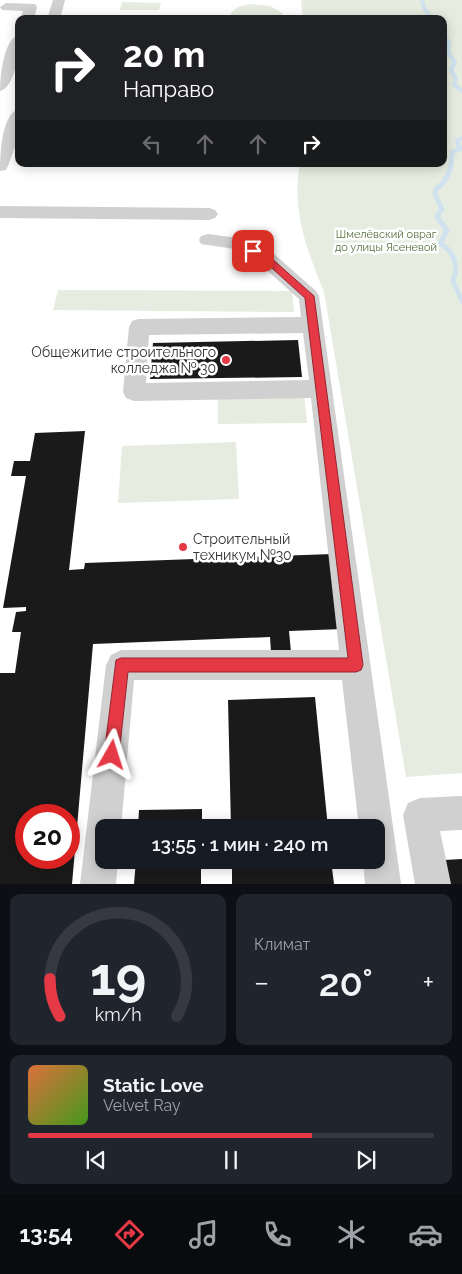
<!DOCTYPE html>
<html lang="ru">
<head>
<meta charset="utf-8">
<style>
  body { margin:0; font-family:Raleway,sans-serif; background:#20242c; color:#f1f3f6; height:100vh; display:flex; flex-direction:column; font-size:19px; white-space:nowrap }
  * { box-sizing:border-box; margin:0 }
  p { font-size:16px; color:#9ea1a6 }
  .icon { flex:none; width:28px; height:28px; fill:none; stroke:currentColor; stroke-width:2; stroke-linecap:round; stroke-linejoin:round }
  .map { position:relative; height:884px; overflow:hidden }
  .panel { display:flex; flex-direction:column; gap:10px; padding:10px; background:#0d0f14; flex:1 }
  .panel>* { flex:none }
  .hud { position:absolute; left:15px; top:15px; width:432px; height:152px; border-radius:10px; box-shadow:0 2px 12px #0003; background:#202124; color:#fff; overflow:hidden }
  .speed { position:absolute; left:15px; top:804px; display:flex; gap:10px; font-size:25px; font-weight:700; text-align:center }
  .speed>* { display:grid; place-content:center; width:65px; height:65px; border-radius:50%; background:#171b24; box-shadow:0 2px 12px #0003; line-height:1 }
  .speed .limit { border:8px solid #d22; background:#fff; color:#111 }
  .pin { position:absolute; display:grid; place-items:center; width:42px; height:42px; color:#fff; margin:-21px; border-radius:10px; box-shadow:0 2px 8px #0006 }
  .me { position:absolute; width:55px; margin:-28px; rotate:6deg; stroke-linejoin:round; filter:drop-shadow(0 0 4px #0008) }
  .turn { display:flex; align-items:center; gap:18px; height:105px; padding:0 25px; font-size:22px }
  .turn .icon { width:65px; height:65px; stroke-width:2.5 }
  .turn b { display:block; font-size:35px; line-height:42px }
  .lanes { display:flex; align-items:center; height:48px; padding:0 25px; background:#0003; justify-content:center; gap:25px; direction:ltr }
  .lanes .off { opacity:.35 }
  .big { font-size:38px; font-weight:600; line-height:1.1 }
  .panel .tile { flex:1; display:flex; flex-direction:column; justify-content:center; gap:8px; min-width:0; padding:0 18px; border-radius:10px; background:#20242c }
  .panel .dial { align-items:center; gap:0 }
  .dial svg { height:130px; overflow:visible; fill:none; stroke:#363941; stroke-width:7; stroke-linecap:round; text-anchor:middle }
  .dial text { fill:#f1f3f6; stroke:none }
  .song { display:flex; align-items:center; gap:15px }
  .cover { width:60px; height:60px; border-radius:8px; background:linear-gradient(135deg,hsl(20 70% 55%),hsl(100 70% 35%)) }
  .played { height:5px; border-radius:2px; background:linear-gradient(90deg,#e63946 70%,#363941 70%) }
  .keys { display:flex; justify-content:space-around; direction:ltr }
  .heat { display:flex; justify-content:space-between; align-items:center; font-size:28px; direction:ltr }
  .panel .tiles { flex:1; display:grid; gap:10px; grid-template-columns:1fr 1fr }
  .tile:last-child { grid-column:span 2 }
  .trip { position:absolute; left:95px; top:819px; width:290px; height:50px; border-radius:10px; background:#171b24; box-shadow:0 2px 12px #0003; font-weight:600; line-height:50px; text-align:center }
  .tabs { display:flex; height:80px; justify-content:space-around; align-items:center; background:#090b0e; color:#9ea1a6 }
  .tabs .icon { width:35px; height:35px }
  .tabs .selected { color:#e63946 }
  .tabs b { font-size:22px; color:#f1f3f6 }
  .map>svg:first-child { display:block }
  .green { fill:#e6ecdf }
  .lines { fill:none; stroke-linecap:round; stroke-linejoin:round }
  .stream-far1 { stroke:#cfe2ee; stroke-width:4 }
  .stream { stroke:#cfe2ee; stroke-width:5 }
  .building { fill:#1a1a1a; fill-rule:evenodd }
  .minor { fill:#d0d0d0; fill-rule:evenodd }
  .route { fill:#e63946; stroke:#96252e }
  .poi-dot { fill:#e63946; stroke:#fff; stroke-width:2 }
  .labels { text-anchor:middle; stroke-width:5; stroke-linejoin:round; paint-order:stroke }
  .far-park-label { font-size:11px; fill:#56703f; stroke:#fff }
  .poi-label { font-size:14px; fill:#333; stroke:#fff; text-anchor:end }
</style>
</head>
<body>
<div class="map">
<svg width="462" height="884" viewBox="0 0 462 884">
  <rect width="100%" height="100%" fill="#fff"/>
  <g class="green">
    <path d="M301 0H462V773L406 777 324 292C307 250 291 209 300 164H444V19H303Z"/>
    <polygon points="122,2 161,3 159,10 120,10"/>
    <polygon points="250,4 270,6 282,13 283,19 231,19 231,13 238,7"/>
    <polygon points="58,290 292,291 294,312 53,310"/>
    <polygon points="304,392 307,423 218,424 218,394"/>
    <polygon points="236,442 239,499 118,503 122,446"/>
  </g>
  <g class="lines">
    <g class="stream-far1">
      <polyline points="422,0 424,8 432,19"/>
      <polyline points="444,36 449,42 448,53 455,62 451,70 456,79 454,84 462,91"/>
      <polyline points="458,144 457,140 462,138"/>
    </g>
    <path class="stream" d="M458 143 460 149 452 152C452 166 448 181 436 189L435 194 442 209 437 216 447 231 440 243 449 250 454 259 456 270 453 281 462 301"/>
  </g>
  <g class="building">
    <polygon points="298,340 302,377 150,379 153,343"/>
    <path d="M85 431 69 570 84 569 85 563 333 554 343 629 289 631 291 652H271L270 637 93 644 72 884H0V673H15L21 632H12L16 612 26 611V607L3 608 26 476H11L14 461H30L35 433ZM26 815H69V858H26Z"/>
    <polygon points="315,697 328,828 231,828 228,700"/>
    <polygon points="202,809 202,828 138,828 139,810"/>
    <polygon points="462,859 462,884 449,884 444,860"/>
    <polygon points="136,860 201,860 201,884 134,884"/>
    <polygon points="232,860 331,860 334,884 232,884"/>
  </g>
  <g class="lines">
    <g class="minor">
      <polygon points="53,0 65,0 60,19 47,19"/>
      <polygon points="6,3 35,4 37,7 34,19 21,19 23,11 2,10 0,7"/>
      <path d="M19 35C19 49 16 87 0 91 0 78 3 39 19 35Z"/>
      <path d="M19 109V136L8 166 6 170 0 171C0 156 1 114 19 109Z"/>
      <polygon points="0,206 209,208 215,210 218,214 215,218 209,220 0,218"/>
      <path d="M208 234 246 239 274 254 316 291 319 296 401 884H365L363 860H376V828H359L342 680H134L121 828H104V860H118L116 884H80L106 665 111 655 121 650H339L311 398 134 401 126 398 123 392 129 327 132 321 139 319 301 317 299 299 260 264 235 249 201 244 199 240 201 236ZM303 333 309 380 146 383 149 335Z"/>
      <polygon points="462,796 462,830 440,831 451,884 415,884 403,815 408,803 420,798"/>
    </g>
  </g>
  <polygon class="route" points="253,248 270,257 314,296 363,665 361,670 356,672 128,672 119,755 117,761 112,763 106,761 104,755 116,660 121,658 348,658 305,298 264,261 250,253 248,251"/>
  <g class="poi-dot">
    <circle cx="226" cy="360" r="5"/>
    <circle cx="183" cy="547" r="5"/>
  </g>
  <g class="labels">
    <g class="far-park-label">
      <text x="386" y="238">Шмелёвский овраг<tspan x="386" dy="13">до улицы Ясеневой</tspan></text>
    </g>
    <g class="poi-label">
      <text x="216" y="357">Общежитие строительного<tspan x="216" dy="16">колледжа № 30</tspan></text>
      <text x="193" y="544" text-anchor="start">Строительный<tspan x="193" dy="16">техникум №30</tspan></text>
    </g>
  </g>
</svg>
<div class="speed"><div class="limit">20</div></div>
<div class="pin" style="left:253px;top:251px;background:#d93025"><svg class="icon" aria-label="arrive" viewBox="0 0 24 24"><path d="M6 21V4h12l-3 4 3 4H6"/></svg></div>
<svg class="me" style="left:112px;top:755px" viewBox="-20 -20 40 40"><path d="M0-17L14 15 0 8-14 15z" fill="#e63946" stroke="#fff" stroke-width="4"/></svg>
<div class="trip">13:55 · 1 мин · 240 m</div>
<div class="hud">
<div class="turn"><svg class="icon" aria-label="right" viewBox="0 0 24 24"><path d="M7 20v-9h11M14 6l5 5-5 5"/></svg><div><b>20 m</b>Направо</div></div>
<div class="lanes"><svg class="icon off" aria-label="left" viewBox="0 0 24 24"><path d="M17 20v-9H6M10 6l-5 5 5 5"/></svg><svg class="icon off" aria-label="ahead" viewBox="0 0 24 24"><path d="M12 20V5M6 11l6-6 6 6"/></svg><svg class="icon off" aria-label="ahead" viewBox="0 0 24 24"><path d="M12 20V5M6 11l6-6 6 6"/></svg><svg class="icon" aria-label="right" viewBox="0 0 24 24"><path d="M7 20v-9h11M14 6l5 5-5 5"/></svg></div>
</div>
</div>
<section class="panel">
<div class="tiles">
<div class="tile dial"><svg viewBox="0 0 100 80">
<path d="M14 69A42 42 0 1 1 86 69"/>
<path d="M14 69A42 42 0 0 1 8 46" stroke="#e63946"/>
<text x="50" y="56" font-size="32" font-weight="700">19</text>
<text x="50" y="72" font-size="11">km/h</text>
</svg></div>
<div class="tile"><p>Климат</p>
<div class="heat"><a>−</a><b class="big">20°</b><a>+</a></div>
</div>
<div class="tile">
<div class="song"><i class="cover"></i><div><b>Static Love</b><p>Velvet Ray</p></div></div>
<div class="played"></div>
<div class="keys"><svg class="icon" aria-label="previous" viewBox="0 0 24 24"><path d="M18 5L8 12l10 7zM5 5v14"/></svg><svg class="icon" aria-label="pause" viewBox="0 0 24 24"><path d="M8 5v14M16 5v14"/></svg><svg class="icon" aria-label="next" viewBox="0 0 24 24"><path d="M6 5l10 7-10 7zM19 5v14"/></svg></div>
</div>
</div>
</section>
<nav class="tabs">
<b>13:54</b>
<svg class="icon selected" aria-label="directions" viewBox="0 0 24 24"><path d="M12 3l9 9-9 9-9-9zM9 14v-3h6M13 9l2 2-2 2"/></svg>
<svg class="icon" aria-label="music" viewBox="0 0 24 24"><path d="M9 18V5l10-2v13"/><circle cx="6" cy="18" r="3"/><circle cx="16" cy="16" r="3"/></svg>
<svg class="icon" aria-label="phone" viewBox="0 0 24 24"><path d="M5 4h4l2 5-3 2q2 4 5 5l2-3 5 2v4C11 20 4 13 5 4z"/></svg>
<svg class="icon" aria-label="climate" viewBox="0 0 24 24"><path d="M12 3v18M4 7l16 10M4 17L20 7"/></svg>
<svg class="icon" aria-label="car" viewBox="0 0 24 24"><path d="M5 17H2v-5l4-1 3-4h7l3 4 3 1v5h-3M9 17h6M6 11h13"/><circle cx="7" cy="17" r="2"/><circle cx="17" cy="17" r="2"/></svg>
</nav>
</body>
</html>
